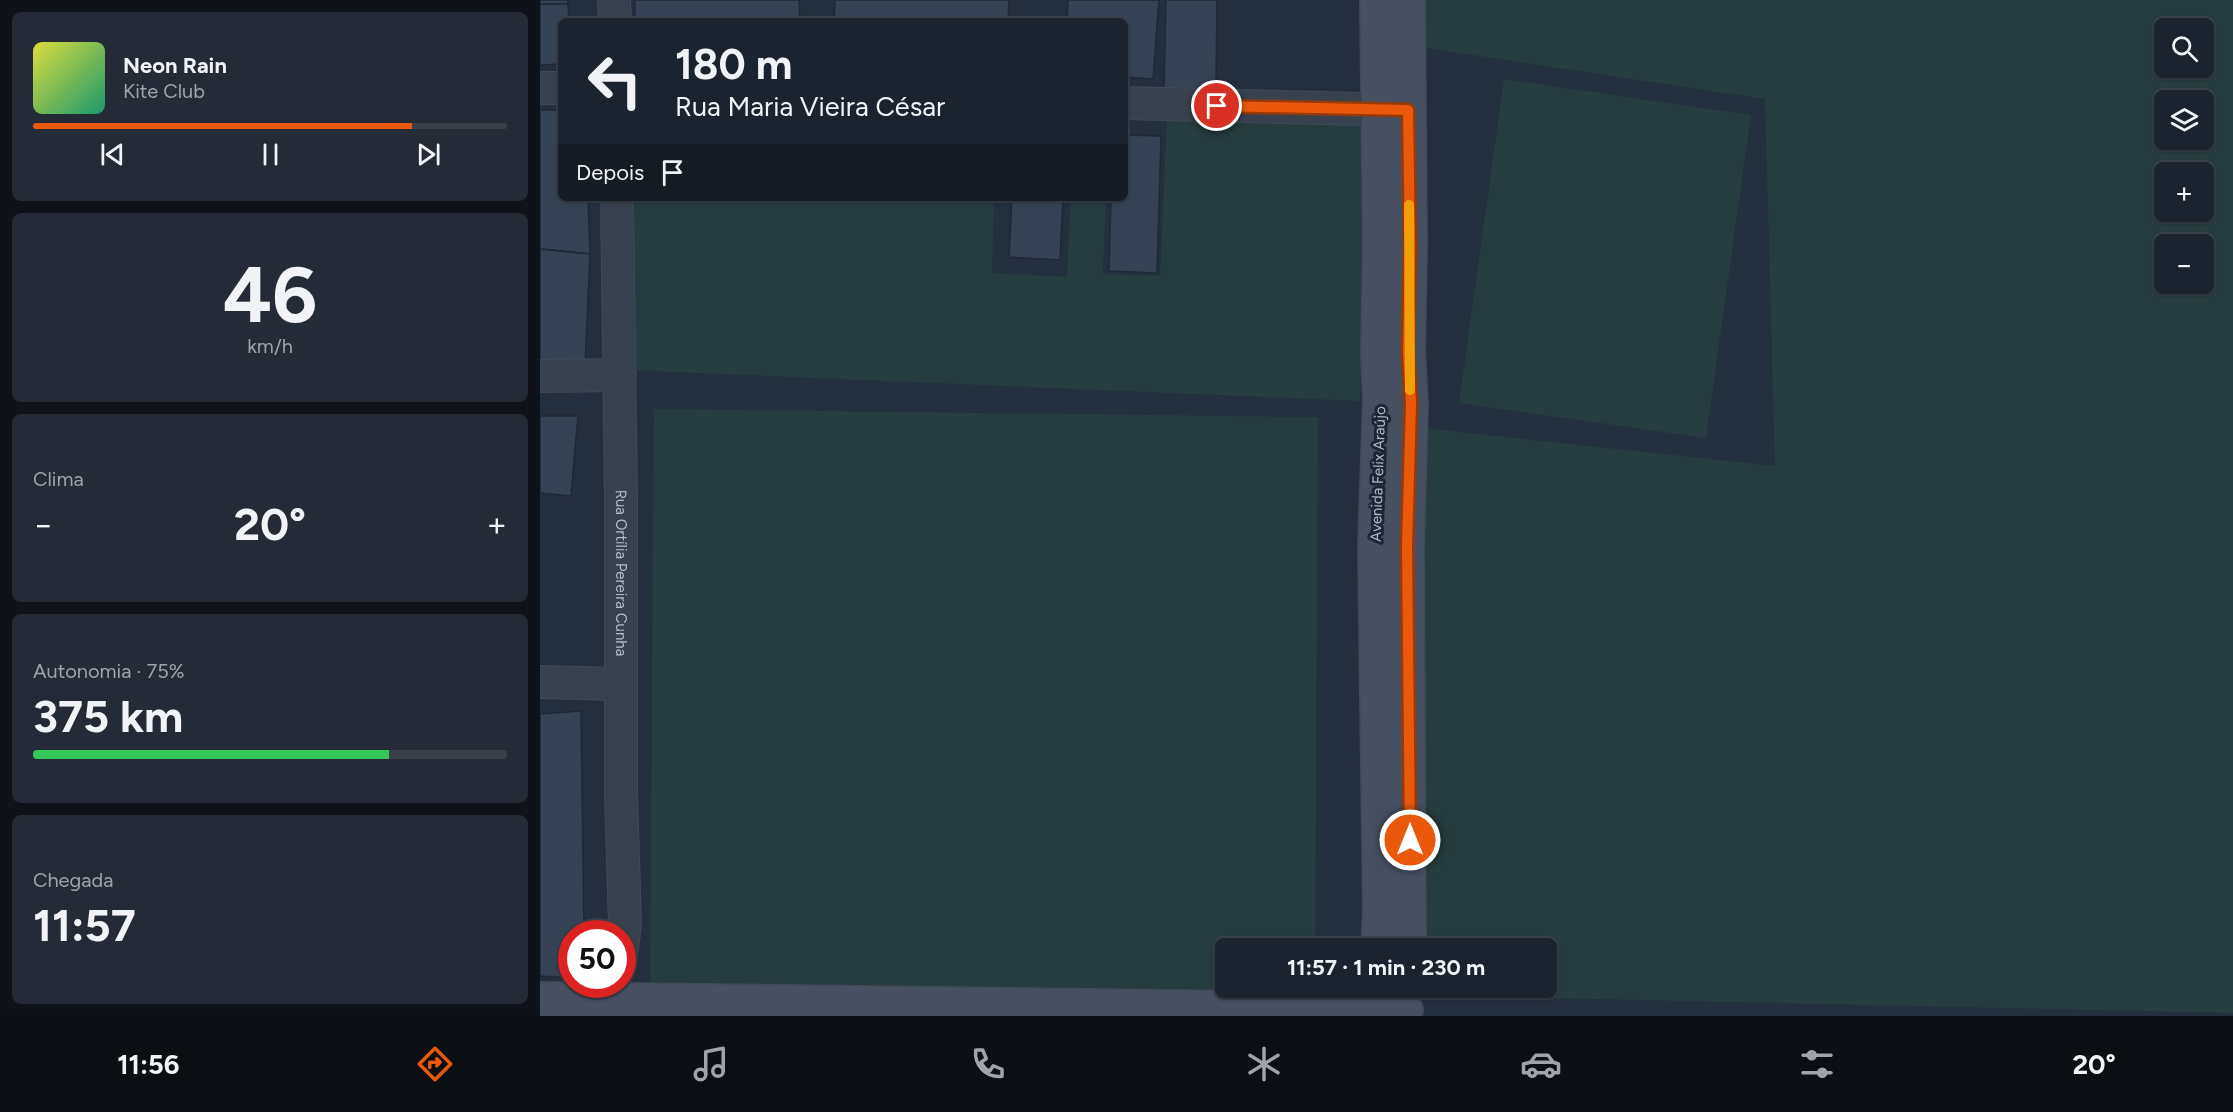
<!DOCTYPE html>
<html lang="pt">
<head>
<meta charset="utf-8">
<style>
  body { margin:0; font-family:Figtree,sans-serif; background:#242b36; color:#f1f3f6; height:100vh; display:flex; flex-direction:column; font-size:22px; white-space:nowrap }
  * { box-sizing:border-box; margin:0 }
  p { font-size:20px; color:#a0a4aa }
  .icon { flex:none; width:33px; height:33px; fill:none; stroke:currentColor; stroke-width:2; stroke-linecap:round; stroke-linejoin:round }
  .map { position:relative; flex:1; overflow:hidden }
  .drawer { display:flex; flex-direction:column; gap:12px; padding:12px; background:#0f1319; width:540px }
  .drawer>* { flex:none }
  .hud { position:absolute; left:18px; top:18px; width:570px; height:183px; border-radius:9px; box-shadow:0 2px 4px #0004,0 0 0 2px #39404a; background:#1b232e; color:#f1f3f6; overflow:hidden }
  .fabs { position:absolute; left:1614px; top:18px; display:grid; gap:12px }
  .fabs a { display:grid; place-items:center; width:60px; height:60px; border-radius:9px; background:#1b232e; box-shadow:0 2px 4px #0004,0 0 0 2px #39404a; font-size:30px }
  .speed { position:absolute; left:18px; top:920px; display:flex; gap:12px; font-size:30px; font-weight:700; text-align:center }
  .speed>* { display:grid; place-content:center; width:78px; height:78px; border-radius:50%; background:#1b232e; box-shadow:0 2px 4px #0004,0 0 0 2px #39404a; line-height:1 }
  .speed .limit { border:9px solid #d22; background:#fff; color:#111 }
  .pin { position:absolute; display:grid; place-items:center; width:51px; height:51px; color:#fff; margin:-26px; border:3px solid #fff; border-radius:50%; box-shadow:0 2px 6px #0007 }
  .me { position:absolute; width:66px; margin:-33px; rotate:0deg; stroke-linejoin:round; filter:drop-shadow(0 0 4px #0008) }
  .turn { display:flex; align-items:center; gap:21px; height:126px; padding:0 18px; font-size:27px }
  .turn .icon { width:78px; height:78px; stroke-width:2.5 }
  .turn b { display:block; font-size:42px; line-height:51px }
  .then { display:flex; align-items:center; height:57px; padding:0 18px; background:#0003; gap:12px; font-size:22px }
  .big { font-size:45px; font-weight:700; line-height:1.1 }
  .drawer .widget { flex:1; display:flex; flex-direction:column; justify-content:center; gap:9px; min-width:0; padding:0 21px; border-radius:9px; background:#242b36 }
  .drawer .dial { align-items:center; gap:0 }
  .dial b { font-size:78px; line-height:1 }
  .song { display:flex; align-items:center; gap:18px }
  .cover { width:72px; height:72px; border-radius:9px; background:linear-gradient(135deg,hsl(60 70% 55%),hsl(160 70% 35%)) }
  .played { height:6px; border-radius:3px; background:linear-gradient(90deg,#ea580c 80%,#39404a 80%) }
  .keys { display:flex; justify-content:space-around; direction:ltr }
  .heat { display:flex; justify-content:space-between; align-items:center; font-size:33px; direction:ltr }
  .charge { height:9px; border-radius:4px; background:linear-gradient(90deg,#34c759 75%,#39404a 0) }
  .trip { position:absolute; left:675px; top:938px; width:342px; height:60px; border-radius:9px; background:#1b232e; box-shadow:0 2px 4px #0004,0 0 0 2px #39404a; font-weight:700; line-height:60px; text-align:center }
  .dock { display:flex; height:96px; justify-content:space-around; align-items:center; background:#0b0e12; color:#a0a4aa }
  .dock .icon { width:42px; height:42px }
  .dock .selected { color:#ea580c }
  .dock b { font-size:27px; color:#f1f3f6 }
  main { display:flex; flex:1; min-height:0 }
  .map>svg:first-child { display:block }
  .green { fill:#263c3f; fill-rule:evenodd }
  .building { fill:#364354; stroke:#1f2835; stroke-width:1.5 }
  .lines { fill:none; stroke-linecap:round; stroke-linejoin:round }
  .street-casing { stroke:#414a57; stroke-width:34 }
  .secondary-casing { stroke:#414a57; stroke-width:36 }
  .street { stroke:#38414e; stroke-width:32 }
  .secondary { stroke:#465061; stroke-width:33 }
  .route-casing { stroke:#983908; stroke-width:15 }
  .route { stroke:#ea580c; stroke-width:10 }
  .slow { stroke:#f59e0b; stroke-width:10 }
  .labels { text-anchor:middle; stroke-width:6; stroke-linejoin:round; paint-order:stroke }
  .street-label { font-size:15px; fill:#b4bcc9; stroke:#1d2633 }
</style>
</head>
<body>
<main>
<section class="drawer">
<div class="widget">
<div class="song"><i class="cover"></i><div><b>Neon Rain</b><p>Kite Club</p></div></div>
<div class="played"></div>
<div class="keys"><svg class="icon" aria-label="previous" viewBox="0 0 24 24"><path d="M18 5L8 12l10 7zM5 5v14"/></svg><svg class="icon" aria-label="pause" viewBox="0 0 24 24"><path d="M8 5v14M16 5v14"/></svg><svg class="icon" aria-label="next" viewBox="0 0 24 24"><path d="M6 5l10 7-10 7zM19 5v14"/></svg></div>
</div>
<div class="widget dial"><b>46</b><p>km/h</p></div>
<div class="widget"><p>Clima</p>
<div class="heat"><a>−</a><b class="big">20°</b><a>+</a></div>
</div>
<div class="widget"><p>Autonomia · 75%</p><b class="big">375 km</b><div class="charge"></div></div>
<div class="widget"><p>Chegada</p><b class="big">11:57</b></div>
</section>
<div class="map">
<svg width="1693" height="1016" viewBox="0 0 1693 1016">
  <rect width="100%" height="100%" fill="#242f3e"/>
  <g class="green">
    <path d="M875 0H1693V1013L824 994V987H1006V948H825L836 423 1235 466 1225 99 873 46ZM1624 28H1664V68H1624ZM1624 100H1664V140H1624ZM1624 172H1664V212H1624ZM1624 244H1664V284H1624Z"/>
    <polygon points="964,79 1211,115 1166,438 919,403"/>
    <polygon points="627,112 830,120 820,401 89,370 95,198 454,198 452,273 527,277 531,198 566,198 563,274 620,276"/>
    <polygon points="114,409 778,417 775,948 686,948 686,987 774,987 774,991 110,983"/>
  </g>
  <g class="building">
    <rect x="0" y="0" width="28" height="4"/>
    <polygon points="95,0 259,0 260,21 95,21"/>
    <polygon points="295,0 469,0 468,21 294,21"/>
    <polygon points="528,0 619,0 613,79 585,77 585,21 527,21"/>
    <polygon points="626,0 677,0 676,89 624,89"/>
    <polygon points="0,4 28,4 29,21 21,21 21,64 0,65"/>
    <polygon points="0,110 21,110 21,198 48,198 50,254 0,249"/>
    <polygon points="585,135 621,136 617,273 569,271 571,198 585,198"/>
    <polygon points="472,198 523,198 520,260 469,257"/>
    <polygon points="0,249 50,254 45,366 0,368"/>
    <polygon points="0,416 38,416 31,496 0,493"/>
    <polygon points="41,711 44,933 32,933 32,978 0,976 0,714"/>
  </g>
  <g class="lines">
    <defs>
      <g id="street">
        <polyline points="74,0 75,21"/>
        <polyline points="0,88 21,88"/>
        <polyline points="585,103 863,110"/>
        <path id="s1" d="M77 198 81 501V794L85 924 82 948"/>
        <polyline points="0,376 80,375"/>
        <polyline points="0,682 81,684"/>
      </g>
      <g id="secondary">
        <polyline points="837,0 840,246 838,353 840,401 835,547 840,911 838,948"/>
        <polyline points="868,0 870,246 868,353 871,403 867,546 869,948"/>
        <polyline points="0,999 866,1010"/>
      </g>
    </defs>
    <use href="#street" class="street-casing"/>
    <use href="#secondary" class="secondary-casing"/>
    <use href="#street" class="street"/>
    <use href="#secondary" class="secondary"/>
  </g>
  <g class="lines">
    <defs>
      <polyline id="route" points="677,106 868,110 870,246 868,352 871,403 867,546 870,840"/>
    </defs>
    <use href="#route" class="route-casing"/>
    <use href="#route" class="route"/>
    <polyline class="slow" points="869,205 870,390"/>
  </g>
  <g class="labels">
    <g class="street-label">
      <text transform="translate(838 474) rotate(-88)" y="5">Avenida Felix Araújo</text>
      <text dy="5" stroke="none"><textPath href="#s1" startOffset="375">Rua Ortília Pereira Cunha</textPath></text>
    </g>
  </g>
</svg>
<div class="fabs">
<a><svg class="icon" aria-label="search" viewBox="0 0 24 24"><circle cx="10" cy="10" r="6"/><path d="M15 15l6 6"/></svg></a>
<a><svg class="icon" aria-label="layers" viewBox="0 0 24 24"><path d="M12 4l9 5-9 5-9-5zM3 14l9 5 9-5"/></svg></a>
<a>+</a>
<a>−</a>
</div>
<div class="speed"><div class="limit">50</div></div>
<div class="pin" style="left:677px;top:106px;background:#d93025"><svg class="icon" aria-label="arrive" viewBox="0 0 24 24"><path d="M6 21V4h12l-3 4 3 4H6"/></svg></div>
<svg class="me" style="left:870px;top:840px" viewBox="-20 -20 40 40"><circle r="17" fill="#ea580c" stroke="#fff" stroke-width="3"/><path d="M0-11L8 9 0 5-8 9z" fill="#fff"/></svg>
<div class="trip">11:57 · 1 min · 230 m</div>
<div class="hud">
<div class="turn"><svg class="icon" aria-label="left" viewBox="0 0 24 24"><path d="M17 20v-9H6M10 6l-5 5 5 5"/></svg><div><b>180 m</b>Rua Maria Vieira César</div></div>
<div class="then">Depois<svg class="icon" aria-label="arrive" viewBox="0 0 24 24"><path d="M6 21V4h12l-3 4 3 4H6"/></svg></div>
</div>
</div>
</main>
<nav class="dock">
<b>11:56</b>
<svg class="icon selected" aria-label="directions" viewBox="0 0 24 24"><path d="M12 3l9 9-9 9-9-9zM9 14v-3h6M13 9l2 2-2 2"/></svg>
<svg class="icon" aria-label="music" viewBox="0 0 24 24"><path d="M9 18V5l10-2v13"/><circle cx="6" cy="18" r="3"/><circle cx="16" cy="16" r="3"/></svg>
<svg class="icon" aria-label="phone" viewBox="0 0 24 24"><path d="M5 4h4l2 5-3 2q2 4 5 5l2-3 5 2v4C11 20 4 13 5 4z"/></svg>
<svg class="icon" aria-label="climate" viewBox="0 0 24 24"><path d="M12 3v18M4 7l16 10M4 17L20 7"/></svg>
<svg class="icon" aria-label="car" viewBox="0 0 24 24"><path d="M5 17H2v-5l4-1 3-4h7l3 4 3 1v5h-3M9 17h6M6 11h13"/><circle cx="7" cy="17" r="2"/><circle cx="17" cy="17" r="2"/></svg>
<svg class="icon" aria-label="filters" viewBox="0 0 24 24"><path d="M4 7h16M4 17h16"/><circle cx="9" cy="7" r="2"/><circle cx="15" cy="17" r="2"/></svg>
<b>20°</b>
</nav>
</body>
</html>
